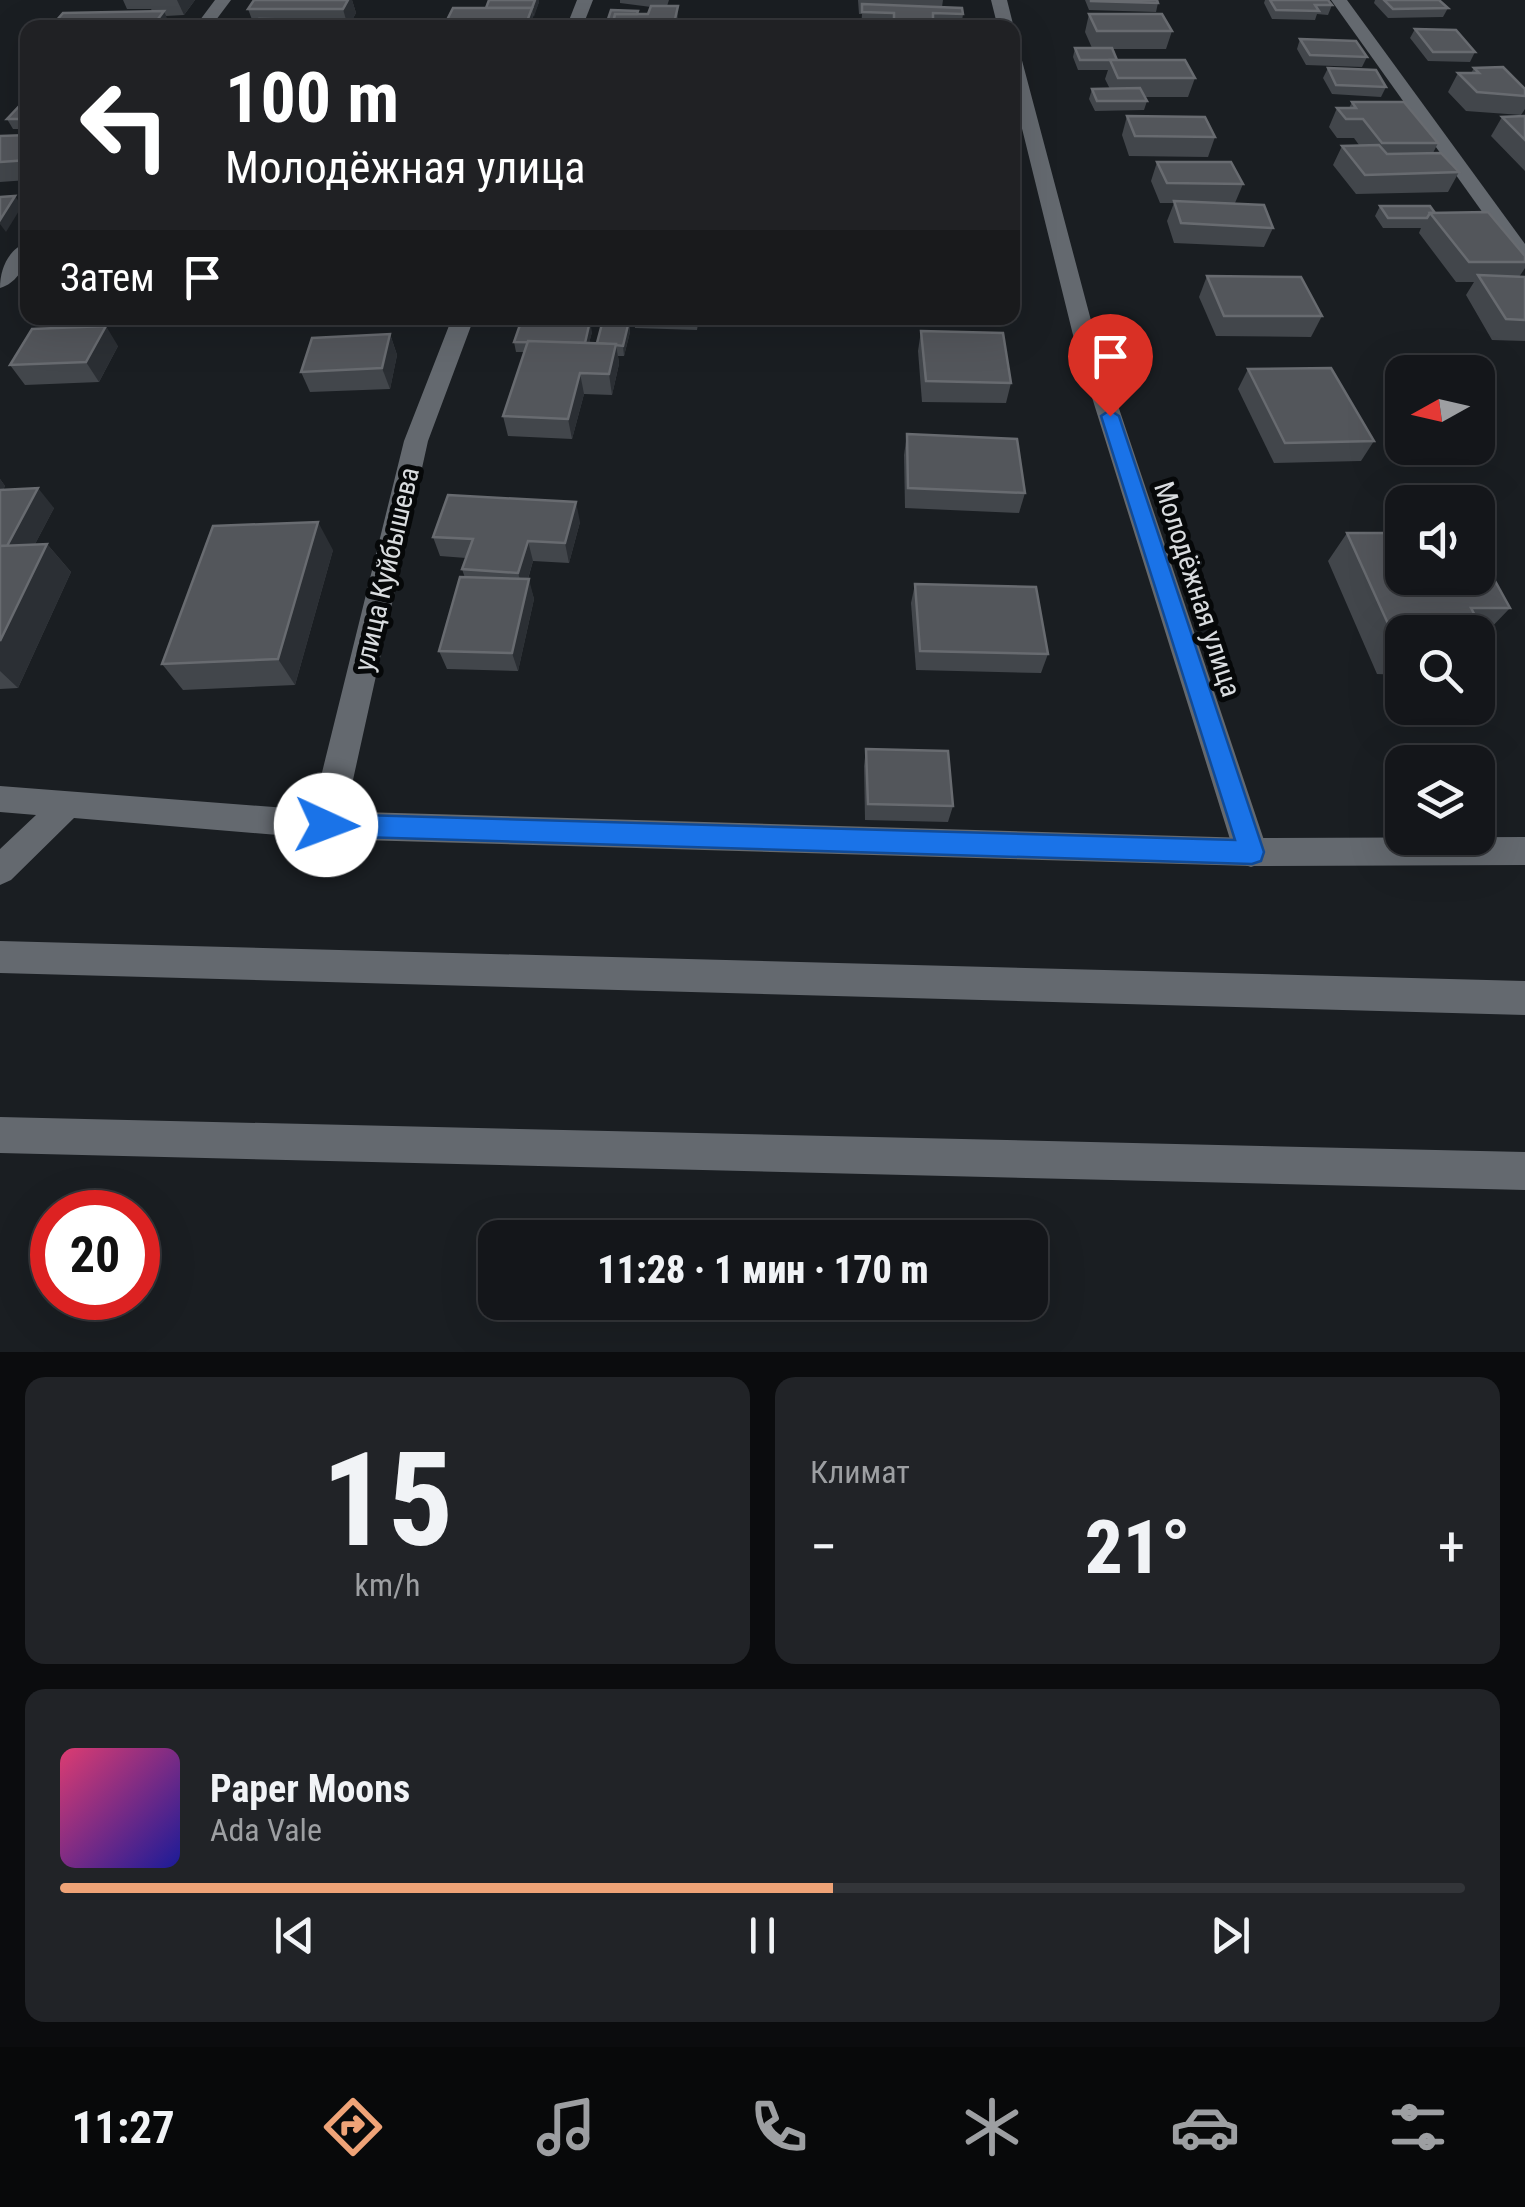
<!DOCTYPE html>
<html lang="ru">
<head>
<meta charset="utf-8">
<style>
  body { margin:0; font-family:"Roboto Condensed",sans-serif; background:#212327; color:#f1f3f6; height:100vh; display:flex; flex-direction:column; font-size:38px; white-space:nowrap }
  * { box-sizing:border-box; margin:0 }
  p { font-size:32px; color:#9d9fa2 }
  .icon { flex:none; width:55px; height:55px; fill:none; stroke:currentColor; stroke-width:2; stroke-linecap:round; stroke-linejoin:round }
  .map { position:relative; height:1352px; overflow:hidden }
  .panel { display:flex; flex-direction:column; gap:25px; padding:25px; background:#0b0c0e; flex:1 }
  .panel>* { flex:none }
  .banner { position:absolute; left:20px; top:20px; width:1000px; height:305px; border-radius:20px; box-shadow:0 10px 40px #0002,0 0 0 2px #333539; background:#202124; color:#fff; overflow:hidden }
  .needle { width:65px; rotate:262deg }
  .tools { position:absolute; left:1385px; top:355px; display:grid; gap:20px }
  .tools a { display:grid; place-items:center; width:110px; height:110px; border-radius:20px; background:#14161a; box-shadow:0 10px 40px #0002,0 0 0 2px #333539; font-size:50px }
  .speed { position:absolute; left:30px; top:1190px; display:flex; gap:20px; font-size:50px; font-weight:700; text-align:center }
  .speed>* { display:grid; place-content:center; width:130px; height:130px; border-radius:50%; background:#14161a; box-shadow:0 10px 40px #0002,0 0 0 2px #333539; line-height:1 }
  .speed .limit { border:15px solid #d22; background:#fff; color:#111 }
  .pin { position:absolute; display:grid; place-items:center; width:85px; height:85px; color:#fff; margin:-102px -42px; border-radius:50% 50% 50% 0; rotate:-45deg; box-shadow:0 0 10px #0007 }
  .pin .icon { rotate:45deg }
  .me { position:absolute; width:110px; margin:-55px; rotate:92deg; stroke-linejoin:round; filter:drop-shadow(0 0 8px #0008) }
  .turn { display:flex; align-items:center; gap:35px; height:210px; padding:0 40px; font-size:45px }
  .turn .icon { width:130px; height:130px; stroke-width:2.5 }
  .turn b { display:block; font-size:70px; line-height:85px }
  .then { display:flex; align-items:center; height:95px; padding:0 40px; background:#0003; gap:20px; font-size:38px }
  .big { font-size:75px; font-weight:800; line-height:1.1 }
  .panel .widget { flex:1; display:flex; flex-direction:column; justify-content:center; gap:15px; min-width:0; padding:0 35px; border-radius:20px; background:#212327 }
  .panel .dial { align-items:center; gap:0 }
  .dial b { font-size:130px; line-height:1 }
  .song { display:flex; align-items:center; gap:30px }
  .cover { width:120px; height:120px; border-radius:15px; background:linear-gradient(135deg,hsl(340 70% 55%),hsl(240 70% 35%)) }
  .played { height:10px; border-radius:5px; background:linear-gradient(90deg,#efa377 55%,#333539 55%) }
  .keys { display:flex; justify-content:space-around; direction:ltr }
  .heat { display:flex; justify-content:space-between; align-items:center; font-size:55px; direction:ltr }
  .panel .tiles { flex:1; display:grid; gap:25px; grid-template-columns:1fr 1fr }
  .widget:last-child { grid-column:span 2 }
  .trip { position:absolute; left:478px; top:1220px; width:570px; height:100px; border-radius:20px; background:#14161a; box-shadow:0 10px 40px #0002,0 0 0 2px #333539; font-weight:800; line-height:100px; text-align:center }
  .tab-bar { display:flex; height:160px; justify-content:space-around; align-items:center; background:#08090a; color:#9d9fa2 }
  .tab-bar .icon { width:70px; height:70px }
  .tab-bar .selected { color:#efa377 }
  .tab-bar b { font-size:45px; color:#f1f3f6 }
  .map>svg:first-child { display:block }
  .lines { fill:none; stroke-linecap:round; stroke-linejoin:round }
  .lane { fill:#64696f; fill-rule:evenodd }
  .street { fill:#64696f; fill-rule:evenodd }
  .wall { fill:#42464b; fill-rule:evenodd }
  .shaded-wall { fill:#2b2f34 }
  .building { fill:#53565b; stroke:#686b70; stroke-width:2.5 }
  .route { fill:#1a73e8; stroke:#114b97; stroke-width:2.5 }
  .labels { text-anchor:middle; stroke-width:10; stroke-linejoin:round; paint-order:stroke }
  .street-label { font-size:28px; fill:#d9dcdf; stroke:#060809 }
</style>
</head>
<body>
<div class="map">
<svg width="1525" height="1352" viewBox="0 0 1525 1352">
  <rect width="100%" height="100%" fill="#1a1e22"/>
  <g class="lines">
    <g class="lane">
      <polygon points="0,786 326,811 1251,838 1525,837 1525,865 1251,866 326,839 74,818 11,880 0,885 0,849 36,815 0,812"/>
      <polygon points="0,941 1525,981 1525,1015 0,973"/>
      <polygon points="0,1117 1525,1152 1525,1190 0,1153"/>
    </g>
    <g class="street">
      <polygon points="215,0 231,0 210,28 194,28"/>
      <polygon points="577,0 593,0 582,28 566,28"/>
      <polygon points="991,0 1007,0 1014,28 1012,30 998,28"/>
      <polygon points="1331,0 1347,0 1525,244 1525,264 1518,262"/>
      <polygon points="1012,48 1020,53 1097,343 1268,852 1263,863 1251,867 1239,863 1234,852 1075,343 1012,88"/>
      <path d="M28 242C28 261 20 282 0 288 0 269 8 249 28 242Z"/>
      <polygon points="452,318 474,318 428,441 343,825 338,836 326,840 314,836 309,825 404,441"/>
    </g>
  </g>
  <g class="wall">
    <polygon points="123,0 195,0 184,15 166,16 152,11 151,9 127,9"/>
    <polygon points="352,0 356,13 348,27 253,28 254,25 248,9"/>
    <polygon points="620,0 669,0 667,6 679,25 678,28 608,28 607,22 638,14 648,14 651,7 620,3"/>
    <polygon points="858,0 943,0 942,7 963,14 961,28 861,28 862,14 859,14"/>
    <polygon points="1085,0 1157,0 1158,3 1156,12 1089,10"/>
    <polygon points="1265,0 1328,0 1332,5 1328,15 1317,14 1315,20 1272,19 1264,3"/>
    <polygon points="1375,0 1439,0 1448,8 1443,17 1388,18 1374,3"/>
    <polygon points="539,2 533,17 534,28 446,28 445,24 486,8"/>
    <polygon points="1089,14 1172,31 1166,49 1112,49 1117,60 1195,78 1188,97 1145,97 1147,101 1144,110 1095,111 1089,99 1092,89 1110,89 1105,79 1108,70 1078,70 1073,57 1075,48 1092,48 1085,32"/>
    <polygon points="1415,29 1475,52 1470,62 1428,61 1410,38"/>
    <polygon points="1300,39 1367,57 1362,67 1306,65 1297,49"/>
    <polygon points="1328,68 1386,87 1381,97 1332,94 1323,78"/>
    <polygon points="1474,68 1525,89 1525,109 1521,115 1466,111 1448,92 1458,73 1471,73"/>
    <polygon points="28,101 28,129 13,129 7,119"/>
    <polygon points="1352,102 1438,143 1433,153 1459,172 1448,192 1356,194 1333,165 1342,146 1359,145 1354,138 1337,138 1329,127 1337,108 1349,108"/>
    <polygon points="1127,116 1215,137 1208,157 1129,156 1122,135"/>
    <polygon points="1525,116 1525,171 1491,136 1502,117"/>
    <polygon points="28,135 28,180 0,182 0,136"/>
    <polygon points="1157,162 1243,184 1235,203 1212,203 1273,228 1264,247 1174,243 1167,221 1174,203 1160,203 1151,181"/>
    <polygon points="1380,206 1435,213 1525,256 1525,268 1519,277 1525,277 1525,341 1492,340 1466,295 1474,282 1456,282 1419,233 1421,228 1383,228 1375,216"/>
    <polygon points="1207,276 1322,316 1311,337 1216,336 1199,297"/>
    <path d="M540 318H623L622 321H629L630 332 624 356H618L619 364 612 395 584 394 572 439 508 436 503 416 524 352H516L514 342 540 319ZM572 321H603L597 343H589L592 332Z"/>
    <polygon points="634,318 699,318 697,330 635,328"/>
    <polygon points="921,331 1011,383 1006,403 922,402 918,351"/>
    <polygon points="390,334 397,355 390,389 310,392 301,372"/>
    <polygon points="118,346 99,382 25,385 10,365"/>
    <polygon points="1248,369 1374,441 1361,461 1274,463 1238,389"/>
    <polygon points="907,434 1025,493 1019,513 905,508 904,455"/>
    <polygon points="0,479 5,486 3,490 54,508 35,544 47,544 71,572 18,688 0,689"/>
    <polygon points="580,522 569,563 533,561 528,579 534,599 518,671 447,669 439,651 465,578 462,569 466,558 440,556 433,537"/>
    <polygon points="1347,533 1510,608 1485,634 1493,649 1478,665 1478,632 1402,632 1402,675 1377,674 1328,561"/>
    <polygon points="333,550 295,685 183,690 162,664"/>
    <polygon points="915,584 1048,654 1041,673 916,670 911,603"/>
    <polygon points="866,749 953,806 948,822 865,820 864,766"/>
  </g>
  <g class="shaded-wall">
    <polygon points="177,0 195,0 184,15"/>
    <polygon points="348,0 352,0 356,13 348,27 343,9"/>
    <polygon points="535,0 539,0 539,2 534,17 532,8"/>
    <polygon points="678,6 678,28 673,28"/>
    <polygon points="532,8 534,28 527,28 526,24"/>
    <polygon points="164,11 171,28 152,28"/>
    <polygon points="15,196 22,206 6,232 0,224 0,220"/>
    <polygon points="590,321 592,332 586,355 584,344"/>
    <polygon points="629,321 630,332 624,356 623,346"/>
    <polygon points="106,326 118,346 99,382 86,362"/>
    <polygon points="390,334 397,355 390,389 382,368"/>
    <polygon points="616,344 619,364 612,395 609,374"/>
    <polygon points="580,373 584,394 572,439 568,419"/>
    <polygon points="0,479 5,486 0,495"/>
    <polygon points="38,488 54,508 24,565 7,546"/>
    <polygon points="576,502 580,522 569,563 565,543"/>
    <polygon points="318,522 333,550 295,685 278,659"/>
    <polygon points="528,541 533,561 524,592 518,573"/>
    <polygon points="47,544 71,572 18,688 0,671 0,641"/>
    <polygon points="529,579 534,599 518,671 512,653"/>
  </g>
  <g class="building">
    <polygon points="254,0 348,0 343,9 248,9"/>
    <polygon points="489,0 535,0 532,8 486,8"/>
    <polygon points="1091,0 1157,0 1158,3 1091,1"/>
    <polygon points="1270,0 1328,0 1332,5 1315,5 1319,11 1276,10"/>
    <polygon points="1384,0 1439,0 1448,8 1393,9"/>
    <polygon points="862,4 962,8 963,14 933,13 933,26 894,24 894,13 862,12"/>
    <polygon points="651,6 678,6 673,28 611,28 615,14 648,14"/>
    <polygon points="453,8 532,8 526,24 445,24"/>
    <polygon points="611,10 638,11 637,14 615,14 613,22 607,22"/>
    <polygon points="164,11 152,27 50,28 63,13"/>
    <polygon points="1089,14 1162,14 1172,31 1097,31"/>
    <polygon points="259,19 326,20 321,28 253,28"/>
    <polygon points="1415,29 1456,30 1475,52 1433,52"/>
    <polygon points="1300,39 1356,41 1367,57 1310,55"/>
    <polygon points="1075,48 1112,48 1117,60 1080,60"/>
    <polygon points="1110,60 1185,60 1195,78 1118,78"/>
    <polygon points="1503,67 1525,89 1525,96 1477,92 1458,73 1479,73 1474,68"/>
    <polygon points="1328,68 1376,70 1386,87 1336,85"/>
    <polygon points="1140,88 1147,101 1097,101 1092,89"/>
    <polygon points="24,101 28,101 27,119 7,119"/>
    <polygon points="1352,102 1404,102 1438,143 1382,143 1363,119 1346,119 1337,108 1356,108"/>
    <polygon points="1127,116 1205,117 1215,137 1135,136"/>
    <polygon points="1525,116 1525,140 1502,117"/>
    <polygon points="28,135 28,160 0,162 0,136"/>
    <polygon points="1379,145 1387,154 1441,153 1459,172 1365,175 1342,146"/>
    <polygon points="1157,162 1231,162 1243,184 1167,183"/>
    <polygon points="15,196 0,220 0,197"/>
    <polygon points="1174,201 1264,205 1273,228 1181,223"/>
    <polygon points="1380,206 1430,206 1435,213 1430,213 1427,218 1388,218"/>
    <polygon points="1488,212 1525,256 1525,262 1469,262 1430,213"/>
    <polygon points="1478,275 1525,277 1525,320 1506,319"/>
    <polygon points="1207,276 1301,277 1322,316 1224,316"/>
    <polygon points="522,319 590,321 585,343 514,342"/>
    <polygon points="603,320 629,321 623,346 597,343"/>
    <polygon points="106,326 86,362 10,365 32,329"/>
    <polygon points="921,331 1003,333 1011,383 926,381"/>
    <polygon points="390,334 382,368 301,372 312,338"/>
    <polygon points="528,341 616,344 609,374 580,373 568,419 503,416"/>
    <polygon points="1331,368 1374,441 1285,443 1248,369"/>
    <polygon points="907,434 1017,439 1025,493 908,488"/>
    <polygon points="38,488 7,546 0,546 0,490"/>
    <polygon points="448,495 576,502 565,543 528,541 518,573 462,569 473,539 433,537"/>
    <polygon points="318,522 278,659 162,664 213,526"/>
    <polygon points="1347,533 1402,533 1402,578 1478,578 1478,550 1510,608 1471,608 1493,649 1478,649 1478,632 1402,632 1402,648 1399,648"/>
    <polygon points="47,544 0,641 0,546"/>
    <polygon points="460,577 529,579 512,653 439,651"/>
    <polygon points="915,584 1036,587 1048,654 920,651"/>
    <polygon points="866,749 948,751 953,806 868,804"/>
  </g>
  <polygon class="route" points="1110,410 1119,416 1264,852 1261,861 1252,864 326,836 317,833 314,825 317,817 326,814 1235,840 1101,416"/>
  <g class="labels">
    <g class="street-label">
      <text transform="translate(386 569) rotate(-77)" y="10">улица Куйбышева</text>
      <text transform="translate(1198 589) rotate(72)" y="10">Молодёжная улица</text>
    </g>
  </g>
</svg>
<div class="tools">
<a><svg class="needle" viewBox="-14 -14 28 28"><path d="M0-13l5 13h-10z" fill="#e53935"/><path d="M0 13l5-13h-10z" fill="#9d9fa2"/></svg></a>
<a><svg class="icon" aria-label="sound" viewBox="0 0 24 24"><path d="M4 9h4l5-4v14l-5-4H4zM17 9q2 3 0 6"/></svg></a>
<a><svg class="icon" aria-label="search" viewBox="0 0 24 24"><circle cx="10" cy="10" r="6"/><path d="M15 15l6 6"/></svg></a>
<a><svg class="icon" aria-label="layers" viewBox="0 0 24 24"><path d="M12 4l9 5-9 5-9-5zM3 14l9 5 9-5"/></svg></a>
</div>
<div class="speed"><div class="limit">20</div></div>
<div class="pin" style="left:1110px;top:416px;background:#d93025"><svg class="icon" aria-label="arrive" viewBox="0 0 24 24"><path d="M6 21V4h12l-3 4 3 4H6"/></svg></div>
<svg class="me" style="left:326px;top:825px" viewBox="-20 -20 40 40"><circle r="19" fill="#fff"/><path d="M0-13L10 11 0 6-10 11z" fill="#1a73e8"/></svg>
<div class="trip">11:28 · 1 мин · 170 m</div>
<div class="banner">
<div class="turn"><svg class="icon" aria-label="left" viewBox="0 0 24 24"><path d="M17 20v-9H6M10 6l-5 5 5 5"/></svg><div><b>100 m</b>Молодёжная улица</div></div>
<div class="then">Затем<svg class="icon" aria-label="arrive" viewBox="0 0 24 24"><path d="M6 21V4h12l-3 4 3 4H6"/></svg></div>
</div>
</div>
<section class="panel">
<div class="tiles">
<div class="widget dial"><b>15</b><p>km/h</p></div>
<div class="widget"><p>Климат</p>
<div class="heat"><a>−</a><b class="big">21°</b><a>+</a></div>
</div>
<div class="widget">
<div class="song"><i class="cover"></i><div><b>Paper Moons</b><p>Ada Vale</p></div></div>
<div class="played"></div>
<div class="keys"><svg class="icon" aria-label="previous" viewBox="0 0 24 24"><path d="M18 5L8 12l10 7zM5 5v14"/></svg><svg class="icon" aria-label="pause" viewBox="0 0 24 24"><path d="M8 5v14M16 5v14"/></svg><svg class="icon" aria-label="next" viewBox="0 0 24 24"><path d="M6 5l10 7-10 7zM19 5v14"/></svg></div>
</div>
</div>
</section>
<nav class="tab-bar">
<b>11:27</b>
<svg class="icon selected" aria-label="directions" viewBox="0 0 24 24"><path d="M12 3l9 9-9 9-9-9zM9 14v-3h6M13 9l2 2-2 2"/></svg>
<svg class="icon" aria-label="music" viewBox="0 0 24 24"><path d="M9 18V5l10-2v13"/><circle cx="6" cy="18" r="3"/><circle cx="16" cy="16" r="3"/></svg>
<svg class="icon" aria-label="phone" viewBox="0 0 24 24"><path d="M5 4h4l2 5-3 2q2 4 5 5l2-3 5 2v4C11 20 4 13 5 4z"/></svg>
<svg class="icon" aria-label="climate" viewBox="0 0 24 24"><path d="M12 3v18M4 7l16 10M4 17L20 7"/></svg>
<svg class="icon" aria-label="car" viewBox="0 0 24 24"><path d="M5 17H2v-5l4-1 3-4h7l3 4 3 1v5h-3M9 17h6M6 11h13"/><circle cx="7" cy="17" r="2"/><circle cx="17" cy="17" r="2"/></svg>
<svg class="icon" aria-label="filters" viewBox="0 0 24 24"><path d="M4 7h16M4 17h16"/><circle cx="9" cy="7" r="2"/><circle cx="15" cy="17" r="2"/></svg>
</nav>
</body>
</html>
